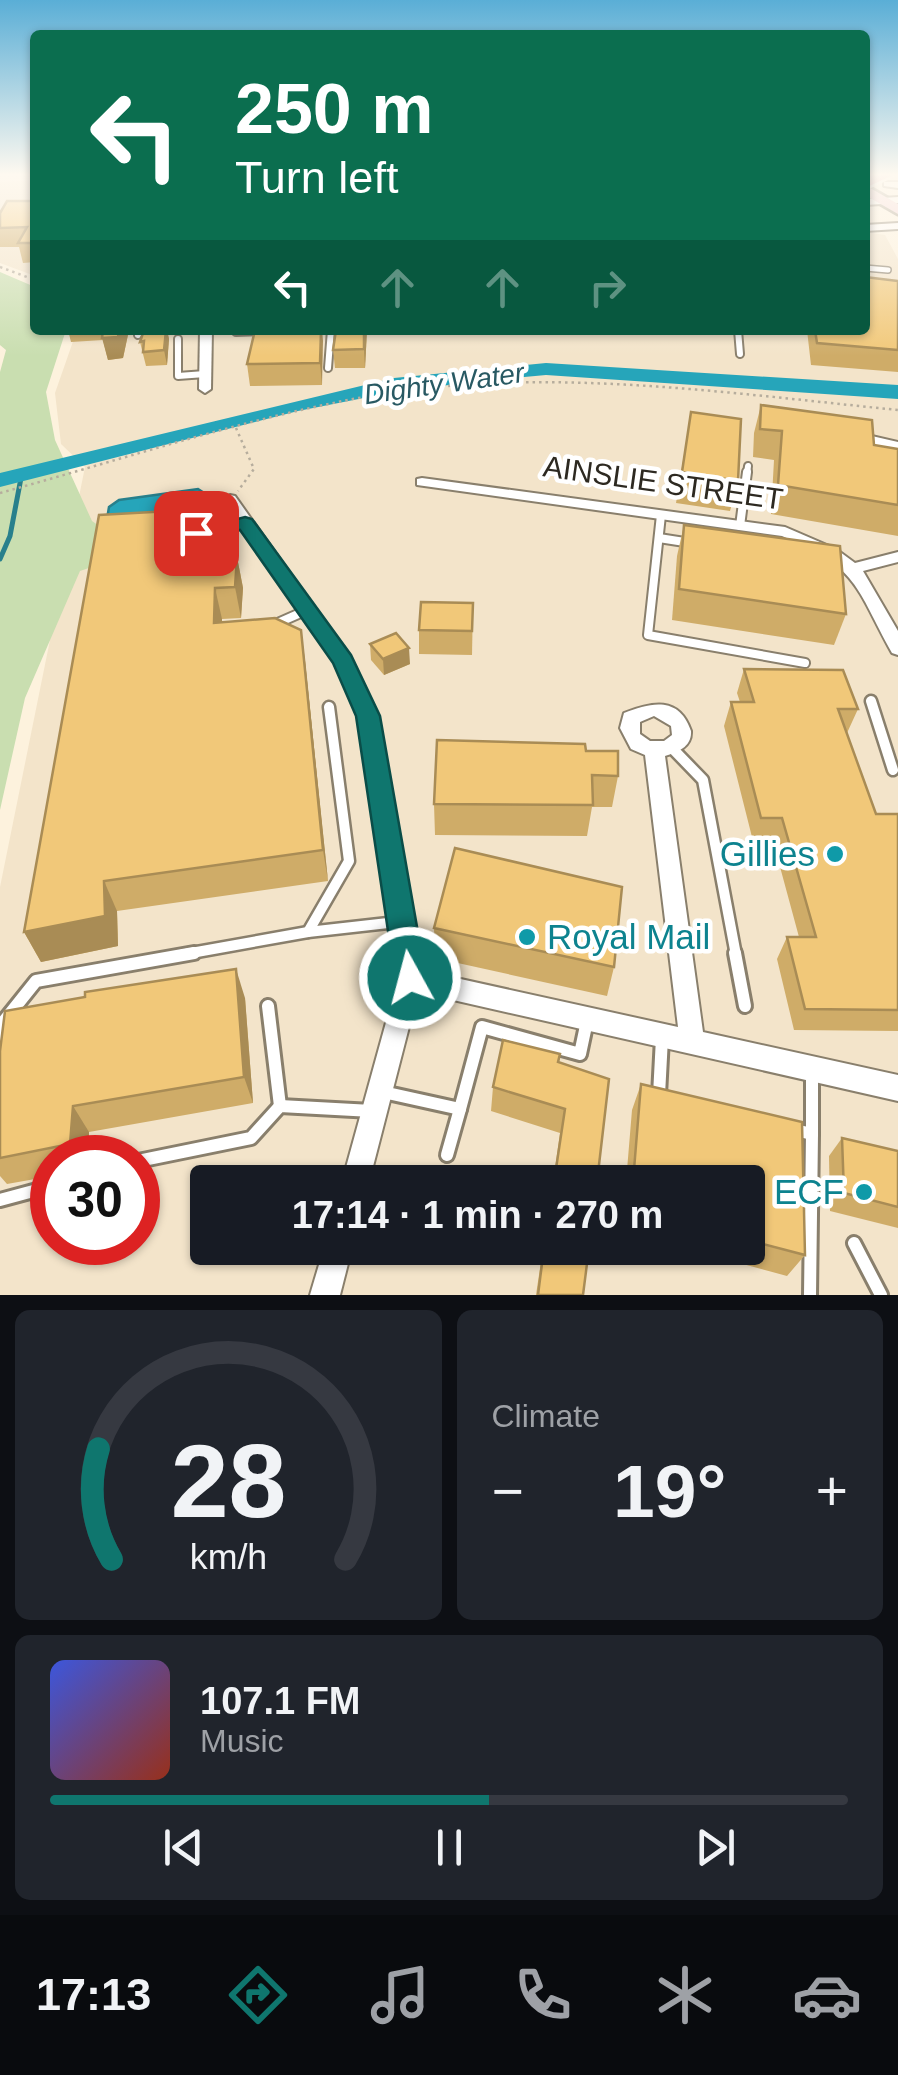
<!DOCTYPE html>
<html lang="en">
<head>
<meta charset="utf-8">
<style>
  body { margin:0; font-family:Arial,sans-serif; background:#20242c; color:#f1f3f6; height:100vh; display:flex; flex-direction:column; font-size:38px; white-space:nowrap }
  * { box-sizing:border-box; margin:0 }
  p { font-size:32px; color:#9ea1a6 }
  .icon { flex:none; width:55px; height:55px; fill:none; stroke:currentColor; stroke-width:2; stroke-linecap:round; stroke-linejoin:round }
  .map { position:relative; height:1295px; overflow:hidden }
  .sheet { display:flex; flex-direction:column; gap:15px; padding:15px; background:#0d0f14; flex:1 }
  .sheet>* { flex:none }
  .banner { position:absolute; left:30px; top:30px; width:840px; height:305px; border-radius:10px; box-shadow:0 2px 8px #0004; background:#0b6e4f; color:#fff; overflow:hidden }
  .speed { position:absolute; left:30px; top:1135px; display:flex; gap:20px; font-size:50px; font-weight:700; text-align:center }
  .speed>* { display:grid; place-content:center; width:130px; height:130px; border-radius:50%; background:#171b24; box-shadow:0 2px 8px #0004; line-height:1 }
  .speed .limit { border:15px solid #d22; background:#fff; color:#111 }
  .pin { position:absolute; display:grid; place-items:center; width:85px; height:85px; color:#fff; margin:-42px; border-radius:20px; box-shadow:0 5px 15px #0006 }
  .me { position:absolute; width:110px; margin:-55px; rotate:353deg; stroke-linejoin:round; filter:drop-shadow(0 0 8px #0008) }
  .turn { display:flex; align-items:center; gap:35px; height:210px; padding:0 40px; font-size:45px }
  .turn .icon { width:130px; height:130px; stroke-width:2.5 }
  .turn b { display:block; font-size:70px; line-height:85px }
  .lanes { display:flex; align-items:center; height:95px; padding:0 40px; background:#0003; justify-content:center; gap:50px; direction:ltr }
  .lanes .off { opacity:.35 }
  .big { font-size:75px; font-weight:600; line-height:1.1 }
  .sheet .widget { flex:1; display:flex; flex-direction:column; justify-content:center; gap:15px; min-width:0; padding:0 35px; border-radius:15px; background:#20242c }
  .sheet .dial { align-items:center; gap:0 }
  .dial svg { height:260px; overflow:visible; fill:none; stroke:#363941; stroke-width:7; stroke-linecap:round; text-anchor:middle }
  .dial text { fill:#f1f3f6; stroke:none }
  .song { display:flex; align-items:center; gap:30px }
  .cover { width:120px; height:120px; border-radius:15px; background:linear-gradient(135deg,hsl(230 70% 55%),hsl(10 70% 35%)) }
  .played { height:10px; border-radius:5px; background:linear-gradient(90deg,#0f766e 55%,#363941 55%) }
  .keys { display:flex; justify-content:space-around; direction:ltr }
  .heat { display:flex; justify-content:space-between; align-items:center; font-size:55px; direction:ltr }
  .sheet .tiles { flex:1; display:grid; gap:15px; grid-template-columns:1fr 1fr }
  .widget:last-child { grid-column:span 2 }
  .trip { position:absolute; left:190px; top:1165px; width:575px; height:100px; border-radius:10px; background:#171b24; box-shadow:0 2px 8px #0004; font-weight:600; line-height:100px; text-align:center }
  .tabs { display:flex; height:160px; justify-content:space-around; align-items:center; background:#090b0e; color:#9ea1a6 }
  .tabs .icon { width:70px; height:70px }
  .tabs .on { color:#0f766e }
  .tabs b { font-size:45px; color:#f1f3f6 }
  .map>svg:first-child { display:block }
  .built { fill:#f3e4ca; fill-rule:evenodd }
  .green { fill:#c9deb0 }
  .water { fill:#26a5ba; stroke:#28808c; stroke-width:2.5 }
  .lines { fill:none; stroke-linecap:round; stroke-linejoin:round }
  .stream { stroke:#28808c; stroke-width:5 }
  .river { fill:#26a5ba; fill-rule:evenodd }
  .service-far4-casing { stroke:#897f6c; stroke-width:8 }
  .service-far3-casing { stroke:#897f6c; stroke-width:10 }
  .service-far2-casing { stroke:#897f6c; stroke-width:12 }
  .service-far1-casing { stroke:#897f6c; stroke-width:15 }
  .service-casing { stroke:#897f6c; stroke-width:18 }
  .minor-casing { stroke:#897f6c; stroke-width:4 }
  .secondary-casing { stroke:#897f6c; stroke-width:5 }
  .primary-casing { stroke:#fff; stroke-width:5 }
  .path { stroke:#b6ad9d; stroke-width:2.5; stroke-dasharray:2.5 4; stroke-linecap:butt }
  .service-far4 { stroke:#fff; stroke-width:5 }
  .service-far3 { stroke:#fff; stroke-width:6 }
  .service-far2 { stroke:#fff; stroke-width:8 }
  .service-far1 { stroke:#fff; stroke-width:10 }
  .service { stroke:#fff; stroke-width:12 }
  .minor { fill:#fff; fill-rule:evenodd }
  .secondary { fill:#f3ccd6; fill-rule:evenodd }
  .primary { fill:#e69aae; fill-rule:evenodd }
  .wall { fill:#cfac68 }
  .shaded-wall { fill:#a98c55 }
  .building { fill:#f1c879; stroke:#a98c55; stroke-width:2.5 }
  .route { fill:#0f766e; stroke:#0a4d48; stroke-width:2.5 }
  .culture-dot { fill:#0f9aa8; stroke:#fff; stroke-width:4 }
  .labels { text-anchor:middle; stroke-width:9; stroke-linejoin:round; paint-order:stroke }
  .far-water-label { font-size:28px; font-style:italic; fill:#285963; stroke:#fff }
  .street-label { font-size:30px; fill:#2d2921; stroke:#fff }
  .near-culture-label { font-size:35px; fill:#0d838f; stroke:#fff; text-anchor:end }
</style>
</head>
<body>
<div class="map">
<svg width="898" height="1295" viewBox="0 0 898 1295">
  <rect width="100%" height="100%" fill="#fdf2dd"/>
  <g class="built">
    <polygon points="35,180 35,276 0,263 0,182"/>
    <path d="M865 232 885 235 898 259V1295H0V887L85 467 61 444 55 393 77 330H865ZM52 1158H138V1242H52ZM208 1182H748V1248H208Z"/>
  </g>
  <polygon class="green" points="0,272 35,287 35,330 66,330 46,392 55,440 92,521 125,544 145,549 80,571 25,698 0,810 0,372 6,350 0,345"/>
  <polygon class="water" points="198,489 212,498 216,514 211,521 107,519 109,507 119,500"/>
  <g class="lines">
    <polyline class="stream" points="0,559 10,536 21,478"/>
    <polygon class="river" points="546,363 898,385 898,399 546,375 480,381 394,392 298,411 0,487 0,473 394,378"/>
    <defs>
      <polyline id="service-far4" points="865,268 888,270"/>
      <g id="service-far3">
        <polyline points="738,330 740,354"/>
        <polyline points="236,332 263,331"/>
        <polyline points="138,335 140,330"/>
        <polyline points="178,339 178,376 205,374"/>
        <polyline points="328,368 331,330"/>
        <polyline points="747,474 748,466"/>
      </g>
      <g id="service-far2">
        <polyline points="661,515 648,635 805,663"/>
        <polyline points="740,526 747,472"/>
        <polyline points="659,538 691,543"/>
        <polyline points="271,626 305,611"/>
      </g>
      <g id="service-far1">
        <polyline points="871,701 893,770"/>
        <polyline points="672,748 703,780 736,955"/>
        <polyline points="308,932 349,861 329,707"/>
        <polyline points="180,955 308,932 397,922"/>
      </g>
      <g id="service">
        <polyline points="735,953 745,1006"/>
        <polyline points="268,1006 280,1106"/>
        <polyline points="0,1046 4,1021 36,981 194,953"/>
        <polyline points="383,1092 460,1109 482,1027 580,1054 587,1021"/>
        <polyline points="659,1095 662,1038"/>
        <polyline points="791,1129 812,1134 812,1071"/>
        <polyline points="447,1155 460,1109"/>
        <polyline points="138,1161 251,1138 280,1106 372,1111"/>
        <polyline points="0,1200 52,1186"/>
        <polyline points="854,1243 881,1295"/>
        <polyline points="810,1295 812,1134"/>
      </g>
      <g id="minor">
        <polygon points="884,182 898,182 898,188 884,186"/>
        <polygon points="898,197 898,203 865,205 866,199"/>
        <polygon points="898,223 898,229 865,231 865,225"/>
        <polygon points="200,330 212,330 211,389 205,393 199,389"/>
        <polygon points="850,431 898,442 898,450 845,438 843,435"/>
        <path d="M422 478 785 527 836 549 855 563 898 552V562L863 571 898 631V655L892 653C855 586 859 568 782 536L417 485V479Z"/>
        <path d="M230 495 235 496 349 657 377 716 420 970 678 1027 645 755 631 749 620 728 624 713C652 702 679 696 691 731 692 747 678 752 665 756L703 1032 898 1075V1101L418 992 369 1182H342L398 979 359 716 335 663 223 499ZM654 716 671 726 672 735 664 741H650L640 734V722Z"/>
        <polygon points="324,1248 352,1248 340,1295 310,1295"/>
      </g>
      <polygon id="secondary" points="865,185 898,204 898,214 865,195"/>
      <polygon id="primary" points="872,175 893,175 865,188 865,178"/>
    </defs>
    <use href="#service-far4" class="service-far4-casing"/>
    <use href="#service-far3" class="service-far3-casing"/>
    <use href="#service-far2" class="service-far2-casing"/>
    <use href="#service-far1" class="service-far1-casing"/>
    <use href="#service" class="service-casing"/>
    <use href="#minor" class="minor-casing"/>
    <use href="#secondary" class="secondary-casing"/>
    <use href="#primary" class="primary-casing"/>
    <g class="path">
      <polyline points="0,267 35,280"/>
      <polyline points="236,428 254,469 238,491"/>
      <path d="M0 493C124 459 249 417 375 395 548 366 726 393 898 410"/>
    </g>
    <use href="#service-far4" class="service-far4"/>
    <use href="#service-far3" class="service-far3"/>
    <use href="#service-far2" class="service-far2"/>
    <use href="#service-far1" class="service-far1"/>
    <use href="#service" class="service"/>
    <use href="#minor" class="minor"/>
    <use href="#secondary" class="secondary"/>
    <use href="#primary" class="primary"/>
  </g>
  <g class="wall">
    <polygon points="35,201 35,262 23,263 19,247 0,247 0,213"/>
    <polygon points="898,281 898,372 811,365 807,330 865,330"/>
    <polygon points="68,330 129,330 123,358 108,360 103,340 71,342"/>
    <polygon points="144,330 167,330 169,339 167,365 146,366 140,342"/>
    <polygon points="255,330 322,330 322,385 250,386 247,364"/>
    <polygon points="367,330 365,368 335,368 333,350"/>
    <polygon points="761,405 874,445 898,449 898,536 771,514 774,460 753,457 754,433"/>
    <polygon points="691,412 738,481 730,511 676,503"/>
    <polygon points="206,509 207,516 225,515 231,546 230,557 237,557 243,588 241,618 222,619 222,623 305,661 328,881 117,911 118,946 41,962 24,932"/>
    <polygon points="684,525 846,614 834,645 672,620 677,556"/>
    <polygon points="473,603 472,655 419,654 419,630"/>
    <polygon points="370,644 410,664 384,675 371,660"/>
    <polygon points="744,669 858,709 847,733 876,814 898,814 898,1031 794,1030 777,959 787,937 799,937 773,841 753,841 724,726 731,702 740,702 737,693"/>
    <polygon points="586,751 618,776 612,807 592,807 587,836 435,835 434,804"/>
    <polygon points="434,928 614,967 607,996 435,958"/>
    <polygon points="245,998 253,1103 89,1132 88,1158 52,1158 52,1176 7,1184 0,1176 0,1051"/>
    <polygon points="560,1054 559,1063 597,1182 553,1182 560,1133 491,1111 493,1087"/>
    <polygon points="641,1084 802,1122 805,1255 787,1276 684,1248 748,1248 748,1182 626,1182 632,1110"/>
    <polygon points="842,1138 898,1151 898,1228 830,1211 829,1156"/>
    <polygon points="543,1248 589,1248 583,1295 536,1295"/>
  </g>
  <g class="shaded-wall">
    <polygon points="119,330 129,330 123,358 108,360 102,338"/>
    <polygon points="166,330 167,330 169,339 167,365 164,350"/>
    <polygon points="321,330 322,330 323,341 322,385 320,363"/>
    <polygon points="364,330 367,330 365,368 364,349"/>
    <polygon points="225,515 231,546 227,588 221,557"/>
    <polygon points="237,557 243,588 241,618 235,587"/>
    <polygon points="215,588 222,619 222,655 214,623"/>
    <polygon points="301,630 305,661 328,881 323,850"/>
    <polygon points="409,648 410,664 384,675 383,659"/>
    <polygon points="104,881 117,911 118,946 41,962 24,932"/>
    <polygon points="236,969 245,998 253,1103 244,1077"/>
    <polygon points="73,1106 89,1132 88,1158 79,1158 70,1144"/>
  </g>
  <g class="building">
    <polygon points="7,201 35,201 35,243 18,243 27,227 0,228 0,213"/>
    <polygon points="865,277 898,281 898,350 817,343 815,330 865,330"/>
    <polygon points="103,330 119,330 118,337 102,338"/>
    <polygon points="144,330 166,330 164,350 143,352 144,341 140,342"/>
    <polygon points="255,330 321,330 320,363 247,364"/>
    <polygon points="336,330 364,330 364,349 333,350"/>
    <polygon points="761,405 872,420 874,445 898,449 898,505 778,485 782,431 760,429"/>
    <polygon points="691,412 741,419 738,481 682,472"/>
    <polygon points="206,509 204,516 225,515 221,557 237,557 235,587 215,588 214,623 275,618 301,630 323,850 104,881 105,916 24,932 99,515"/>
    <polygon points="684,525 840,546 846,614 679,589"/>
    <polygon points="421,602 473,603 472,631 419,630"/>
    <polygon points="396,633 409,648 383,659 370,644"/>
    <polygon points="744,669 843,670 858,709 838,709 876,814 898,814 898,1010 805,1009 787,937 816,937 782,818 761,818 731,702 754,702"/>
    <polygon points="437,740 585,744 586,751 618,751 618,776 592,775 593,805 434,804"/>
    <polygon points="455,848 622,887 614,967 434,928"/>
    <polygon points="236,969 244,1077 73,1106 70,1144 0,1158 0,1051 5,1011 85,997 85,992"/>
    <polygon points="503,1040 560,1054 558,1062 609,1079 597,1182 554,1182 565,1109 493,1087"/>
    <polygon points="641,1084 802,1122 805,1255 748,1240 748,1182 633,1182"/>
    <polygon points="842,1138 898,1151 898,1207 844,1193"/>
    <polygon points="544,1248 589,1248 583,1295 538,1295"/>
  </g>
  <linearGradient id="sky" x2="0" y2="1"><stop stop-color="#5aaed6"/><stop offset="0.49" stop-color="#fef9f0"/><stop offset="1" stop-color="#fef9f0" stop-opacity="0"/></linearGradient>
  <rect width="898" height="356" fill="url(#sky)"/>
  <polygon class="route" points="245,517 252,519 351,655 380,716 426,978 421,989 410,993 399,989 395,978 356,716 333,663 240,530 196,539 185,533"/>
  <g class="culture-dot">
    <circle cx="835" cy="854" r="10"/>
    <circle cx="527" cy="937" r="10"/>
    <circle cx="864" cy="1192" r="10"/>
  </g>
  <g class="labels">
    <g class="far-water-label">
      <text transform="translate(444 383) rotate(-8)" y="10">Dighty Water</text>
    </g>
    <g class="street-label">
      <text transform="translate(663 483) rotate(8)" y="10">AINSLIE STREET</text>
    </g>
    <g class="near-culture-label">
      <text x="815" y="866">Gillies</text>
      <text x="547" y="949" text-anchor="start">Royal Mail</text>
      <text x="844" y="1204">ECF</text>
    </g>
  </g>
</svg>
<div class="speed"><div class="limit">30</div></div>
<div class="pin" style="left:196px;top:533px;background:#d93025"><svg class="icon" aria-label="arrive" viewBox="0 0 24 24"><path d="M6 21V4h12l-3 4 3 4H6"/></svg></div>
<svg class="me" style="left:410px;top:978px" viewBox="-20 -20 40 40"><circle r="17" fill="#0f766e" stroke="#fff" stroke-width="3"/><path d="M0-11L8 9 0 5-8 9z" fill="#fff"/></svg>
<div class="trip">17:14 · 1 min · 270 m</div>
<div class="banner">
<div class="turn"><svg class="icon" aria-label="left" viewBox="0 0 24 24"><path d="M17 20v-9H6M10 6l-5 5 5 5"/></svg><div><b>250 m</b>Turn left</div></div>
<div class="lanes"><svg class="icon" aria-label="left" viewBox="0 0 24 24"><path d="M17 20v-9H6M10 6l-5 5 5 5"/></svg><svg class="icon off" aria-label="ahead" viewBox="0 0 24 24"><path d="M12 20V5M6 11l6-6 6 6"/></svg><svg class="icon off" aria-label="ahead" viewBox="0 0 24 24"><path d="M12 20V5M6 11l6-6 6 6"/></svg><svg class="icon off" aria-label="right" viewBox="0 0 24 24"><path d="M7 20v-9h11M14 6l5 5-5 5"/></svg></div>
</div>
</div>
<section class="sheet">
<div class="tiles">
<div class="widget dial"><svg viewBox="0 0 100 80">
<path d="M14 69A42 42 0 1 1 86 69"/>
<path d="M14 69A42 42 0 0 1 10 35" stroke="#0f766e"/>
<text x="50" y="56" font-size="32" font-weight="700">28</text>
<text x="50" y="72" font-size="11">km/h</text>
</svg></div>
<div class="widget"><p>Climate</p>
<div class="heat"><a>−</a><b class="big">19°</b><a>+</a></div>
</div>
<div class="widget">
<div class="song"><i class="cover"></i><div><b>107.1 FM</b><p>Music</p></div></div>
<div class="played"></div>
<div class="keys"><svg class="icon" aria-label="previous" viewBox="0 0 24 24"><path d="M18 5L8 12l10 7zM5 5v14"/></svg><svg class="icon" aria-label="pause" viewBox="0 0 24 24"><path d="M8 5v14M16 5v14"/></svg><svg class="icon" aria-label="next" viewBox="0 0 24 24"><path d="M6 5l10 7-10 7zM19 5v14"/></svg></div>
</div>
</div>
</section>
<nav class="tabs">
<b>17:13</b>
<svg class="icon on" aria-label="directions" viewBox="0 0 24 24"><path d="M12 3l9 9-9 9-9-9zM9 14v-3h6M13 9l2 2-2 2"/></svg>
<svg class="icon" aria-label="music" viewBox="0 0 24 24"><path d="M9 18V5l10-2v13"/><circle cx="6" cy="18" r="3"/><circle cx="16" cy="16" r="3"/></svg>
<svg class="icon" aria-label="phone" viewBox="0 0 24 24"><path d="M5 4h4l2 5-3 2q2 4 5 5l2-3 5 2v4C11 20 4 13 5 4z"/></svg>
<svg class="icon" aria-label="climate" viewBox="0 0 24 24"><path d="M12 3v18M4 7l16 10M4 17L20 7"/></svg>
<svg class="icon" aria-label="car" viewBox="0 0 24 24"><path d="M5 17H2v-5l4-1 3-4h7l3 4 3 1v5h-3M9 17h6M6 11h13"/><circle cx="7" cy="17" r="2"/><circle cx="17" cy="17" r="2"/></svg>
</nav>
</body>
</html>
